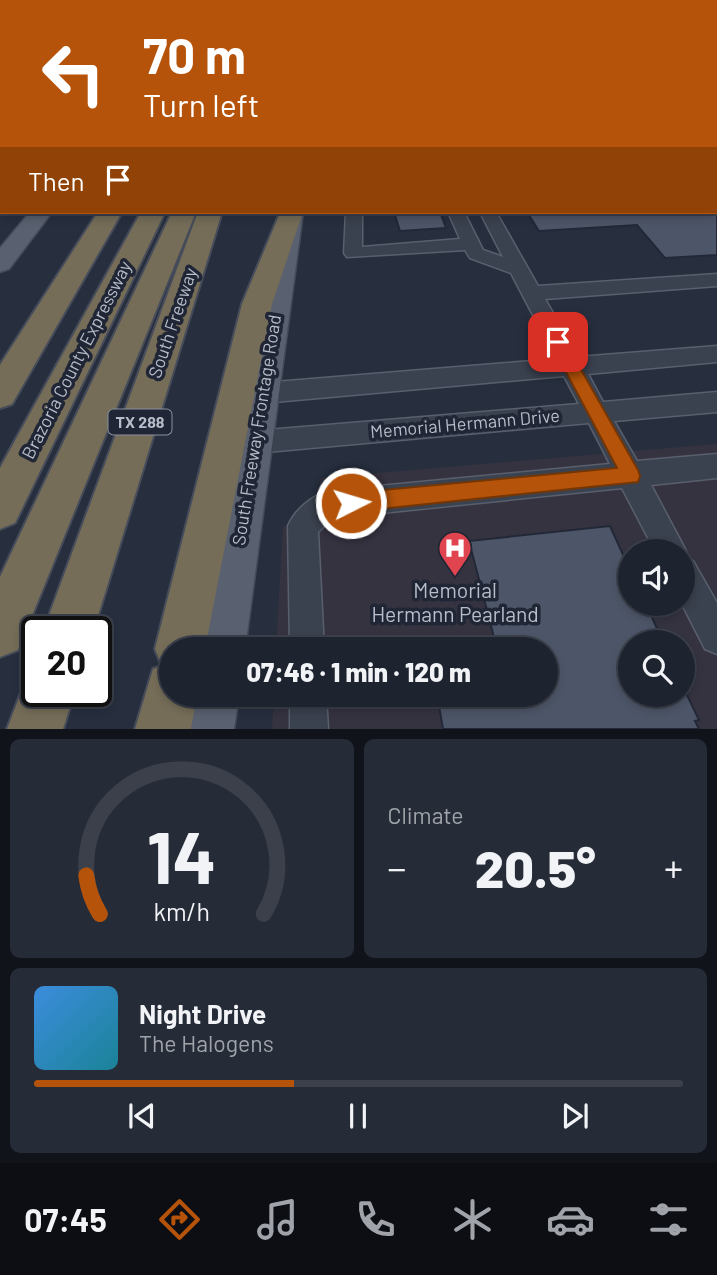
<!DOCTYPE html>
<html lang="en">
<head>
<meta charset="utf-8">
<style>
  body { margin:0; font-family:Barlow,sans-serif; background:#252b37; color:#f1f3f6; height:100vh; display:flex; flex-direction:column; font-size:26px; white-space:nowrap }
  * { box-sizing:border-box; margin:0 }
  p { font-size:23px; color:#a0a4aa }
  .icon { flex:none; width:38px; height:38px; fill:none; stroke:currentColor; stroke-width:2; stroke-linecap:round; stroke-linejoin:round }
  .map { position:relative; height:729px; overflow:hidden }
  .sheet { display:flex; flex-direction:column; gap:10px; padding:10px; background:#10131a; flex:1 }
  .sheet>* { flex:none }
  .guide { position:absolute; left:0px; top:0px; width:718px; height:214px; box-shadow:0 4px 10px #0003,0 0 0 2px #3b404b; background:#b45309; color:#fff; overflow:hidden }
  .fabs { position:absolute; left:618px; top:539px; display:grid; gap:14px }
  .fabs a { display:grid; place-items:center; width:77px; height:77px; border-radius:50%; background:#1d232f; box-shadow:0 4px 10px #0003,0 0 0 2px #3b404b; font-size:35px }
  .speed { position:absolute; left:21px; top:616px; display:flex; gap:14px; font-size:35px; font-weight:700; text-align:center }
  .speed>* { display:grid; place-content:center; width:91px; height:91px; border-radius:50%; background:#1d232f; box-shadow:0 4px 10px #0003,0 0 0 2px #3b404b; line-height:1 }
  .speed .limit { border:4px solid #111; border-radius:10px; background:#fff; color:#111 }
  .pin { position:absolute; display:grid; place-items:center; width:60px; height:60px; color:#fff; margin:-30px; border-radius:14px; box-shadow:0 4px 10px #0006 }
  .me { position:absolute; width:77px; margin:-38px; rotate:85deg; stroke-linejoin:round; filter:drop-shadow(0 0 5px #0008) }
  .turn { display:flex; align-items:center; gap:24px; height:147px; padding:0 28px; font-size:32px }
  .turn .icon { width:91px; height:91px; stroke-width:2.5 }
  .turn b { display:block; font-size:49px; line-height:60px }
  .then { display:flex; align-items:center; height:66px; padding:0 28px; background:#0003; gap:14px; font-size:26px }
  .big { font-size:52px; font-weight:800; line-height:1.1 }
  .sheet .card { flex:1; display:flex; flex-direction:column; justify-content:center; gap:10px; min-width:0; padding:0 24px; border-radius:10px; background:#252b37 }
  .sheet .dial { align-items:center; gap:0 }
  .dial svg { height:182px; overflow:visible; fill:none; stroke:#3b404b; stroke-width:7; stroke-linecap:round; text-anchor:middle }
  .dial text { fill:#f1f3f6; stroke:none }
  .song { display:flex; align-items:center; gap:21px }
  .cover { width:84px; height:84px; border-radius:10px; background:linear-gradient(135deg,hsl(210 70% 55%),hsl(190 70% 35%)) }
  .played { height:7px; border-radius:4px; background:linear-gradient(90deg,#b45309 40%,#3b404b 40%) }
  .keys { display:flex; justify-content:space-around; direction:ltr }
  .heat { display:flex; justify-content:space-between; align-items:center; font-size:38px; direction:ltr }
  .sheet .tiles { flex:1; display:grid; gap:10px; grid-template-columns:1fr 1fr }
  .card:last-child { grid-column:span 2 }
  .trip { position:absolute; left:159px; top:637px; width:399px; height:70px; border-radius:35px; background:#1d232f; box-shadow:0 4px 10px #0003,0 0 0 2px #3b404b; font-weight:800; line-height:70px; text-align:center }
  .tab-bar { display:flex; height:112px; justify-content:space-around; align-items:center; background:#0c0e13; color:#a0a4aa }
  .tab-bar .icon { width:49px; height:49px }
  .tab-bar .on { color:#b45309 }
  .tab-bar b { font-size:32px; color:#f1f3f6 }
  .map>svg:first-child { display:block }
  .medical { fill:#363341; fill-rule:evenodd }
  .building { fill:#4d5668; stroke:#222837; stroke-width:2 }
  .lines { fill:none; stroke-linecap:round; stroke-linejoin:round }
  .minor-casing { stroke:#595f6d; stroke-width:3 }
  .major-casing { stroke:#454a59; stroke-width:3 }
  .highway-casing { stroke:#464c5a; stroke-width:4 }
  .minor { fill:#3b424f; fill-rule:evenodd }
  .major { fill:#59606f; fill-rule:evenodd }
  .highway { fill:#756d58; fill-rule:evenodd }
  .route { fill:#b45309; stroke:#753606; stroke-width:2 }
  .labels { text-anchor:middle; stroke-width:7; stroke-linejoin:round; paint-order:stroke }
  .shield { fill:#202635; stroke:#8a909d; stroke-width:2 }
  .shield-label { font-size:16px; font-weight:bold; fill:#b8bdca }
  .street-label { font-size:18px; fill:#b8bdca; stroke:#202635 }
  .near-poi-label { font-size:21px; fill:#b8bdca; stroke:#202635 }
</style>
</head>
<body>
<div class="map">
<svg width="717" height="729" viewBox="0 0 717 729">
  <rect width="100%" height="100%" fill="#272f3f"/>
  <path class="medical" d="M717 444V729H272L274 695H546V649H276L283 528 316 498 321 478ZM630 551H682V604H630ZM630 642H682V695H630Z"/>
  <g class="building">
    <polygon points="394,212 440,212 446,228 400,231"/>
    <polygon points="527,212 717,212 717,255 665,258 637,225 539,231"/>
    <polygon points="610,526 630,570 630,604 646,604 663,642 630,642 630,695 687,695 699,720 695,721 699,729 443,729 437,695 546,695 546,649 497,649 469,541"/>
  </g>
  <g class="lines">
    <defs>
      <g id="minor">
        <rect x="716" y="119" width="1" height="7"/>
        <rect x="0" y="127" width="2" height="8"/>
        <polygon points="0,180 2,180 0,192"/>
        <path d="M346 212H362V247L460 239 448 212H464L483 250 503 257 480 212H496L538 286 717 274V286L545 299 578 357 717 346V362L588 374 603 402 717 392V412L614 421 637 461 717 454V478L651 485 686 551 684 557 693 561 717 603V654L705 649 682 604V551H655L622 488 333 518 318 532 324 649H290L288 526C295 510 310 498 326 491L610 464 589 423 255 453 246 450 242 442 246 434 255 431 579 404 564 376 263 403 255 400 251 393 255 386 263 383 556 359 511 273 470 258 465 250 347 257 344 253Z"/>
        <polygon points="290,695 326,695 328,729 290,729"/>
      </g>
      <g id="major">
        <polygon points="30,212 52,212 9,269 0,272 0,248"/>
        <polygon points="281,212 303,212 245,649 199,649"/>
        <polygon points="191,695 239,695 234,729 184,729"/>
      </g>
      <g id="highway">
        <polygon points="98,212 122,212 12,404 0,408 0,365"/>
        <polygon points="141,212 165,212 15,523 0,529 0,468"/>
        <polygon points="172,212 196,212 18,650 0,657 0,577"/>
        <polygon points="198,212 222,212 93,632 43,632"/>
        <polygon points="303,212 272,304 205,649 172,649 172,695 197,695 191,729 135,729 153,669 162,666 155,649 242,304 280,213"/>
        <polygon points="37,669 37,691 75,691 63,729 7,729 29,672"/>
      </g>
    </defs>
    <use href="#minor" class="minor-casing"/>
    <use href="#major" class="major-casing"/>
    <use href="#highway" class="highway-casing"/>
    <use href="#minor" class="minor"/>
    <use href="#major" class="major"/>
    <use href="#highway" class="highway"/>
  </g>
  <linearGradient id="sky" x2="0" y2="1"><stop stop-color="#151a23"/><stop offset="0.54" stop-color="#414d63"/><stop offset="1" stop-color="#414d63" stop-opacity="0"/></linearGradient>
  <rect width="717" height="221" fill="url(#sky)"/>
  <polygon class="route" points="558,336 563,338 638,470 640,476 638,482 351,512 344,510 341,503 344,496 351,493 617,468 550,342"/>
  <defs>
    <symbol id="hospital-pin" viewBox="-11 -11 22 30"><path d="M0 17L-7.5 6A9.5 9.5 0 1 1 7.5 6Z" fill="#e0444e" stroke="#202635"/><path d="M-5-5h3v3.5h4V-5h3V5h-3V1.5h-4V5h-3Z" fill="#fff"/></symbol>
  </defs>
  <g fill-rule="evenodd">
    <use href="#hospital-pin" x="436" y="529" width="38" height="52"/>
  </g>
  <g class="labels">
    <rect class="shield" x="108.5" y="409.5" width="63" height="25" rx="5"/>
    <g class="shield-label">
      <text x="140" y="428">TX 288</text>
    </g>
    <g class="street-label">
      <text transform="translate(173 323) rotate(-71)" y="6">South Freeway</text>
      <text transform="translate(77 360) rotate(-63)" y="6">Brazoria County Expressway</text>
      <text transform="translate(465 424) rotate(-5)" y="6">Memorial Hermann Drive</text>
      <text transform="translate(257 430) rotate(-81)" y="6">South Freeway Frontage Road</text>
    </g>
    <g class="near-poi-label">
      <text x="455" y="598">Memorial<tspan x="455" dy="24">Hermann Pearland</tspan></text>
    </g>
  </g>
</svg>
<div class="fabs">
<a><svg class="icon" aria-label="sound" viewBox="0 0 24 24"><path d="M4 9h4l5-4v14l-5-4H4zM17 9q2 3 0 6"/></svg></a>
<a><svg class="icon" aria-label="search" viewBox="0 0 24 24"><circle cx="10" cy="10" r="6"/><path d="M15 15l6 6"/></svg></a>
</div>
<div class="speed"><div class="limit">20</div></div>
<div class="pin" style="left:558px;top:342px;background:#d93025"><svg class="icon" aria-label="arrive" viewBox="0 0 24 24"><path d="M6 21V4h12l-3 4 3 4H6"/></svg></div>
<svg class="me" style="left:351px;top:503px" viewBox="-20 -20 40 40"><circle r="17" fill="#b45309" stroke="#fff" stroke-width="3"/><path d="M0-11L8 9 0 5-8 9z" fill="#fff"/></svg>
<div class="trip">07:46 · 1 min · 120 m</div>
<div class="guide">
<div class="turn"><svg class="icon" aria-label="left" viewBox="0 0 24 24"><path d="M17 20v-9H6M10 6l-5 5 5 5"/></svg><div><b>70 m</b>Turn left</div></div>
<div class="then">Then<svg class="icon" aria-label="arrive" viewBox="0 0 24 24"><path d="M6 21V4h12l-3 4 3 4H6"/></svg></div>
</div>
</div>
<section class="sheet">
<div class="tiles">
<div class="card dial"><svg viewBox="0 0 100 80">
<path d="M14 69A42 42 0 1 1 86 69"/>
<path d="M14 69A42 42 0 0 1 8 52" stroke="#b45309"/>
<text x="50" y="56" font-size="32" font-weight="700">14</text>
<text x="50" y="72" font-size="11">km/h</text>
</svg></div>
<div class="card"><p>Climate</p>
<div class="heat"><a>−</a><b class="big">20.5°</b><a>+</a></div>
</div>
<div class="card">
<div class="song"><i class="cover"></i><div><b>Night Drive</b><p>The Halogens</p></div></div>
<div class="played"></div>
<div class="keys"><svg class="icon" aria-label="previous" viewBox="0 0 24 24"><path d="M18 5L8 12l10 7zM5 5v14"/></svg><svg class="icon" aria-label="pause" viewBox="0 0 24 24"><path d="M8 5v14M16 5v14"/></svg><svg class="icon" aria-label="next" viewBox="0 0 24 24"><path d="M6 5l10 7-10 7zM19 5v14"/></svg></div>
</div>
</div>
</section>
<nav class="tab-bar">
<b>07:45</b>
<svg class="icon on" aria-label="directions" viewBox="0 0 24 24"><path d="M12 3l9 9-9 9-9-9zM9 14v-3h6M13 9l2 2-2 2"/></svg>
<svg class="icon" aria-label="music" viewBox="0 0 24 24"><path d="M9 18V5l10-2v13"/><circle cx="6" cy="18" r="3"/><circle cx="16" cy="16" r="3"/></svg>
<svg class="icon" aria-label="phone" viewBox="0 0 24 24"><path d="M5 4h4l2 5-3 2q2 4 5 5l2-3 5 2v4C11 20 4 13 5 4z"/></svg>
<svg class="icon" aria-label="climate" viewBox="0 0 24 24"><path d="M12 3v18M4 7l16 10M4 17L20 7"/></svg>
<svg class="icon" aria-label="car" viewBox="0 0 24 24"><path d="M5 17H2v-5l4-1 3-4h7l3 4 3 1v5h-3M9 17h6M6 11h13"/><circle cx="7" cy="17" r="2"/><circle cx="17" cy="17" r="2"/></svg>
<svg class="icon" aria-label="filters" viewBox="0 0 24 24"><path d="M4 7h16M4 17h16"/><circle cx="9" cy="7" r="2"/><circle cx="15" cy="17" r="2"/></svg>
</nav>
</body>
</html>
